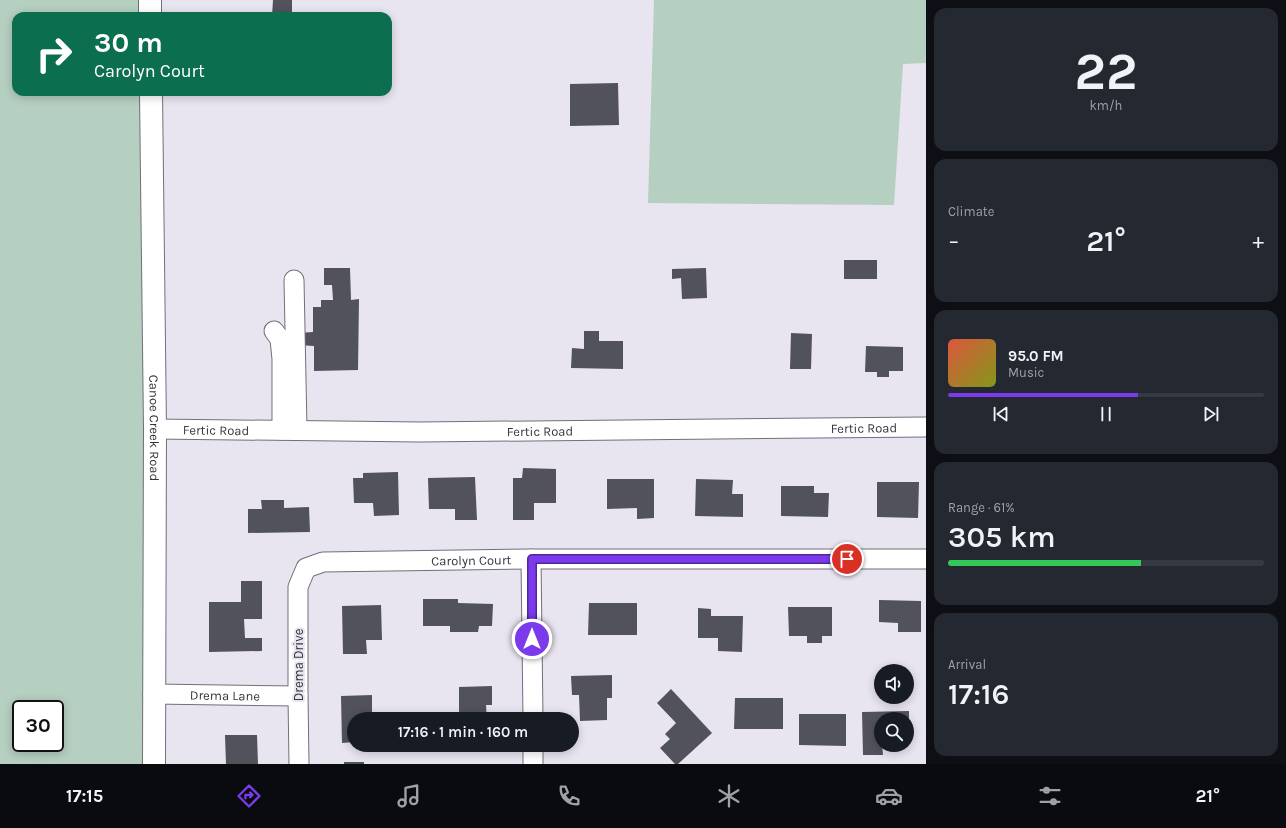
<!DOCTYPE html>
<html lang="en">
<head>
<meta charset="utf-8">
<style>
  body { margin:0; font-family:Karla,sans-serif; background:#242831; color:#f1f3f6; height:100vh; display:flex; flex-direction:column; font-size:15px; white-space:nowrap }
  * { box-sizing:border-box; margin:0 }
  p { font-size:13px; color:#9ea1a6 }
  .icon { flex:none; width:22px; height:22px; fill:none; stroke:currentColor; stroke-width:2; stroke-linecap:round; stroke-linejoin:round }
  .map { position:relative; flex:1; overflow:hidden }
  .sheet { display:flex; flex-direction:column; gap:8px; padding:8px; background:#0d0f14; width:360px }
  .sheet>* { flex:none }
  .top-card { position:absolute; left:12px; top:12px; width:380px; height:84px; border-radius:12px; box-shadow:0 2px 10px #0003; background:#0b6e4f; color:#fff; overflow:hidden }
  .buttons { position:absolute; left:874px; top:664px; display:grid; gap:8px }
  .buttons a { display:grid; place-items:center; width:40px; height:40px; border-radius:50%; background:#171b24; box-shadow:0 2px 10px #0003; font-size:20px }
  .speed { position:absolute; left:12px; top:700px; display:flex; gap:8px; font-size:20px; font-weight:700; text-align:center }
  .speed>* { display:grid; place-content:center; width:52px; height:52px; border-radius:50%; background:#171b24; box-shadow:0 2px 10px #0003; line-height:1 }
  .speed .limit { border:2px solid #111; border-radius:6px; background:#fff; color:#111 }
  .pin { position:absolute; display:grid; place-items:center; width:34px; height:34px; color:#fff; margin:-17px; border:2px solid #fff; border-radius:50%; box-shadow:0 1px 4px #0007 }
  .me { position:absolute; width:44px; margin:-22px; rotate:0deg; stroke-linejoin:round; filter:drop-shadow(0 0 3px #0008) }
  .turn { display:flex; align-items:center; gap:14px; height:84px; padding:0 16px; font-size:18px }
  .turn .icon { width:52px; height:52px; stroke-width:2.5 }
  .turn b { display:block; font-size:28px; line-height:34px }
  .big { font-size:30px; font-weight:600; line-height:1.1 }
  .sheet .card { flex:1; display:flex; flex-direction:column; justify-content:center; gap:6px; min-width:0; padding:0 14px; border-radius:12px; background:#242831 }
  .sheet .dial { align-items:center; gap:0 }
  .dial b { font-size:52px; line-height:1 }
  .song { display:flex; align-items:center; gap:12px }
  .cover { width:48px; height:48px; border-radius:6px; background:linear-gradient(135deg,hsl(10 70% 55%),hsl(70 70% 35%)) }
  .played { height:4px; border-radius:2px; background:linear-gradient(90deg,#7c3aed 60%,#363941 60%) }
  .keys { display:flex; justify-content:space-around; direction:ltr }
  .heat { display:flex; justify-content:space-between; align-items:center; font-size:22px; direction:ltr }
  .charge { height:6px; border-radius:3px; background:linear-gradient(90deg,#34c759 61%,#363941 0) }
  .trip { position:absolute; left:347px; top:712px; width:232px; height:40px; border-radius:20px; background:#171b24; box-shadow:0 2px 10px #0003; font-weight:600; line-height:40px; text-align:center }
  .tabs { display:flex; height:64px; justify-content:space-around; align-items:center; background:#090b0e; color:#9ea1a6 }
  .tabs .icon { width:28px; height:28px }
  .tabs .active { color:#7c3aed }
  .tabs b { font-size:18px; color:#f1f3f6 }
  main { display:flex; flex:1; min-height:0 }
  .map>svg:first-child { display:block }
  .green { fill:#b5cfc1; fill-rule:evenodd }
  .building { fill:#51525c }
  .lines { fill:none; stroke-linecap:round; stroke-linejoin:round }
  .minor-casing { stroke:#726f79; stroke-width:21 }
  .major-casing { stroke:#726f79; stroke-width:24 }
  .minor { stroke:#fff; stroke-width:19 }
  .major { stroke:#fff; stroke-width:22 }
  .route-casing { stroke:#51269a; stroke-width:10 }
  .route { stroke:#7c3aed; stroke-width:7 }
  .labels { text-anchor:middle; stroke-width:4; stroke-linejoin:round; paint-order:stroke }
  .street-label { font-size:13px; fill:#37353a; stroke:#e8e4f0 }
</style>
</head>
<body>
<main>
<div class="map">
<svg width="926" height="764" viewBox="0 0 926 764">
  <rect width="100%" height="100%" fill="#e8e4f0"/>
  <g class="green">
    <path d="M0 0H142V16H16V92H143L145 764H0ZM21 709H55V743H21Z"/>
    <polygon points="654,0 926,0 926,63 903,64 894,205 648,203"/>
  </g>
  <g class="building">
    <polygon points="273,0 292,0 292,16 272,16"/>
    <polygon points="618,83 619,125 570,126 570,84"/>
    <rect x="844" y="260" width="33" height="19"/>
    <polygon points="324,268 350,268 351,300 359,299 358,370 314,371 314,346 298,345 298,333 313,332 313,307 321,307 321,300 333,300 332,285 324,285"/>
    <polygon points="706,268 707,298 682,299 681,278 672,279 672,269"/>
    <polygon points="584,331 599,331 599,341 623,341 623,369 571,368 572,348 584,349"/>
    <polygon points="791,333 812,334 811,369 790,369"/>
    <polygon points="866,346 903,347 903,371 889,371 889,377 877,377 877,372 865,372"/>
    <polygon points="523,468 556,469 556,503 534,503 534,520 513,520 513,478 522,478"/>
    <polygon points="398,472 399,515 374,516 373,503 354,503 353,478 363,478 363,473"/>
    <polygon points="475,477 477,520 455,520 455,509 429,509 428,478"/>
    <polygon points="607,479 654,479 654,518 637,519 637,508 607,509"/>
    <polygon points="696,479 733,480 732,494 743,494 743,517 695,516"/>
    <polygon points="877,482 919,482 918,518 877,517"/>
    <polygon points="781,486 814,486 814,493 829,493 828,517 781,516"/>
    <polygon points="261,500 284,500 284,508 309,507 310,532 248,533 248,509 262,509"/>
    <polygon points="241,581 262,581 262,619 244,619 245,638 262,638 262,651 209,652 209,602 241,602"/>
    <polygon points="423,599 458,599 458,603 493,604 492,626 479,626 478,632 450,632 450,626 423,626"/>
    <polygon points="879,600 921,601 921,632 898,632 898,623 879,622"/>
    <polygon points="589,603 637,603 637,635 588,635"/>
    <polygon points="381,605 382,640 366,640 367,654 343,654 342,606"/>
    <polygon points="788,607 832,607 832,636 822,636 822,643 807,643 807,636 789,636"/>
    <polygon points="698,608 711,609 711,616 743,616 742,652 718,651 718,638 698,638"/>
    <polygon points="612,675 612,698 607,698 607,720 580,721 579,695 572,695 571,676"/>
    <polygon points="492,686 492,705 486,705 487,719 459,719 459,687"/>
    <polygon points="671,689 712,733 678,764 675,764 660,748 670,739 665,734 676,723 657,703"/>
    <polygon points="372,695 372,719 354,719 354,742 342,743 341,696"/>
    <polygon points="735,698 783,698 783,729 734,729"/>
    <polygon points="909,711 909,740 907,740 907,719 881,719 881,745 882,745 883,755 863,755 862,712"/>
    <polygon points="799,714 846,714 846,746 799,745"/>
    <polygon points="225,735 257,735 258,764 226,764"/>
    <rect x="344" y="762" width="20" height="2"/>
  </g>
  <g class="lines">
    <defs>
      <g id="minor">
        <polyline points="294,280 297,430"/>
        <polyline points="274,331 280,339 282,359 282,430"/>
        <path id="s1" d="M155 429 420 432 926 427"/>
        <polyline points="531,559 533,719"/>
        <path id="s2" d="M153 694 298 696"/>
        <polyline points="533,745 533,764"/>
        <path id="s3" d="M299 764 298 696V587L306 568 323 562 531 559H926"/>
      </g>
      <g id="major">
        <polyline points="150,0 150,16"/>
        <path id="s4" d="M151 92 155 429 154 764"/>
      </g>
    </defs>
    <use href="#minor" class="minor-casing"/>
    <use href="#major" class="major-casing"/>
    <use href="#minor" class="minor"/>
    <use href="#major" class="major"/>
  </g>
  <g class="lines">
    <defs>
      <polyline id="route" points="532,639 532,559 847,559"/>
    </defs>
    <use href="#route" class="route-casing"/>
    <use href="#route" class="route"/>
  </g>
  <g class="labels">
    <g class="street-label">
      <text dy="5" stroke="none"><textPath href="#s4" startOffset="336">Canoe Creek Road</textPath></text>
      <text dy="5" stroke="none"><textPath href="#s1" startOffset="709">Fertic Road</textPath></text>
      <text dy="5" stroke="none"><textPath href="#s1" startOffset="61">Fertic Road</textPath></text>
      <text dy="5" stroke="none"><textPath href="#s1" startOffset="385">Fertic Road</textPath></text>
      <text dy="5" stroke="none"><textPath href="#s3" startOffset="364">Carolyn Court</textPath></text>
      <text transform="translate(298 665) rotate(-90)" y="5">Drema Drive</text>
      <text dy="5" stroke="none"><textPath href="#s2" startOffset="72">Drema Lane</textPath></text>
    </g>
  </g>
</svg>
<div class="buttons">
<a><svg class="icon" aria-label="sound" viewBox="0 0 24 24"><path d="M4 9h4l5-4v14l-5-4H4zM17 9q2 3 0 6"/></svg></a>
<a><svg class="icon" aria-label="search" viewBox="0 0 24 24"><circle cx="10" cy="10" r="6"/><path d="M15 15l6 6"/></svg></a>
</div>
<div class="speed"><div class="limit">30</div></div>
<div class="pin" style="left:847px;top:559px;background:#d93025"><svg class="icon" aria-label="arrive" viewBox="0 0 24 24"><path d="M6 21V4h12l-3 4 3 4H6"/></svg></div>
<svg class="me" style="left:532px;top:639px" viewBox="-20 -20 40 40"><circle r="17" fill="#7c3aed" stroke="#fff" stroke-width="3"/><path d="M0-11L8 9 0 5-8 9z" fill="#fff"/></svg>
<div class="trip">17:16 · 1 min · 160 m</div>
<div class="top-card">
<div class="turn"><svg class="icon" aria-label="right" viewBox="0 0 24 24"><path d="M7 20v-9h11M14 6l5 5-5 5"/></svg><div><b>30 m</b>Carolyn Court</div></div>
</div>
</div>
<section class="sheet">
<div class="card dial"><b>22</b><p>km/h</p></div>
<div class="card"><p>Climate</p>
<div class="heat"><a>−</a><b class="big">21°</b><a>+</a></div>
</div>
<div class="card">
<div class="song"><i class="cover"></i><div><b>95.0 FM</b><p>Music</p></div></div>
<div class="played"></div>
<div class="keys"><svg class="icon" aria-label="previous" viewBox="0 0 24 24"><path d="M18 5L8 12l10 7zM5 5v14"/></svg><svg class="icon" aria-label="pause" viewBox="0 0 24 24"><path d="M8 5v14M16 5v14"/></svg><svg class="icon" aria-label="next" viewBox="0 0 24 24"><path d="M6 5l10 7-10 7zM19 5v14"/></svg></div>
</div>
<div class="card"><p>Range · 61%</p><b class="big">305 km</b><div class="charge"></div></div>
<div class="card"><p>Arrival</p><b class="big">17:16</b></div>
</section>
</main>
<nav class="tabs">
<b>17:15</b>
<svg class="icon active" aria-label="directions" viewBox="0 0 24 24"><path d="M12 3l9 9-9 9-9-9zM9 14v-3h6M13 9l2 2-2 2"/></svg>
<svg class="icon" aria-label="music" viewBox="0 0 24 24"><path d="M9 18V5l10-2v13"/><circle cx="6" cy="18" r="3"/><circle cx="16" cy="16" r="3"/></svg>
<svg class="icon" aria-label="phone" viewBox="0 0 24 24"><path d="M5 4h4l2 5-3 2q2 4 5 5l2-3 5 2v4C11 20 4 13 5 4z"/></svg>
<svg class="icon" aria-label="climate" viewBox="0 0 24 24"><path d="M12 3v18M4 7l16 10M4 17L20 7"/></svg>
<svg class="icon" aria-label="car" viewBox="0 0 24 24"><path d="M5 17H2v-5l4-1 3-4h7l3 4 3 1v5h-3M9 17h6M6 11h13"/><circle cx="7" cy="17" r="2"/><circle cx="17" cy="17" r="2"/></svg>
<svg class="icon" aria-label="filters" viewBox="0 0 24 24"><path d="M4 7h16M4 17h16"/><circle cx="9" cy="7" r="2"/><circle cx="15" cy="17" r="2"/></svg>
<b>21°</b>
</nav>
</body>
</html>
